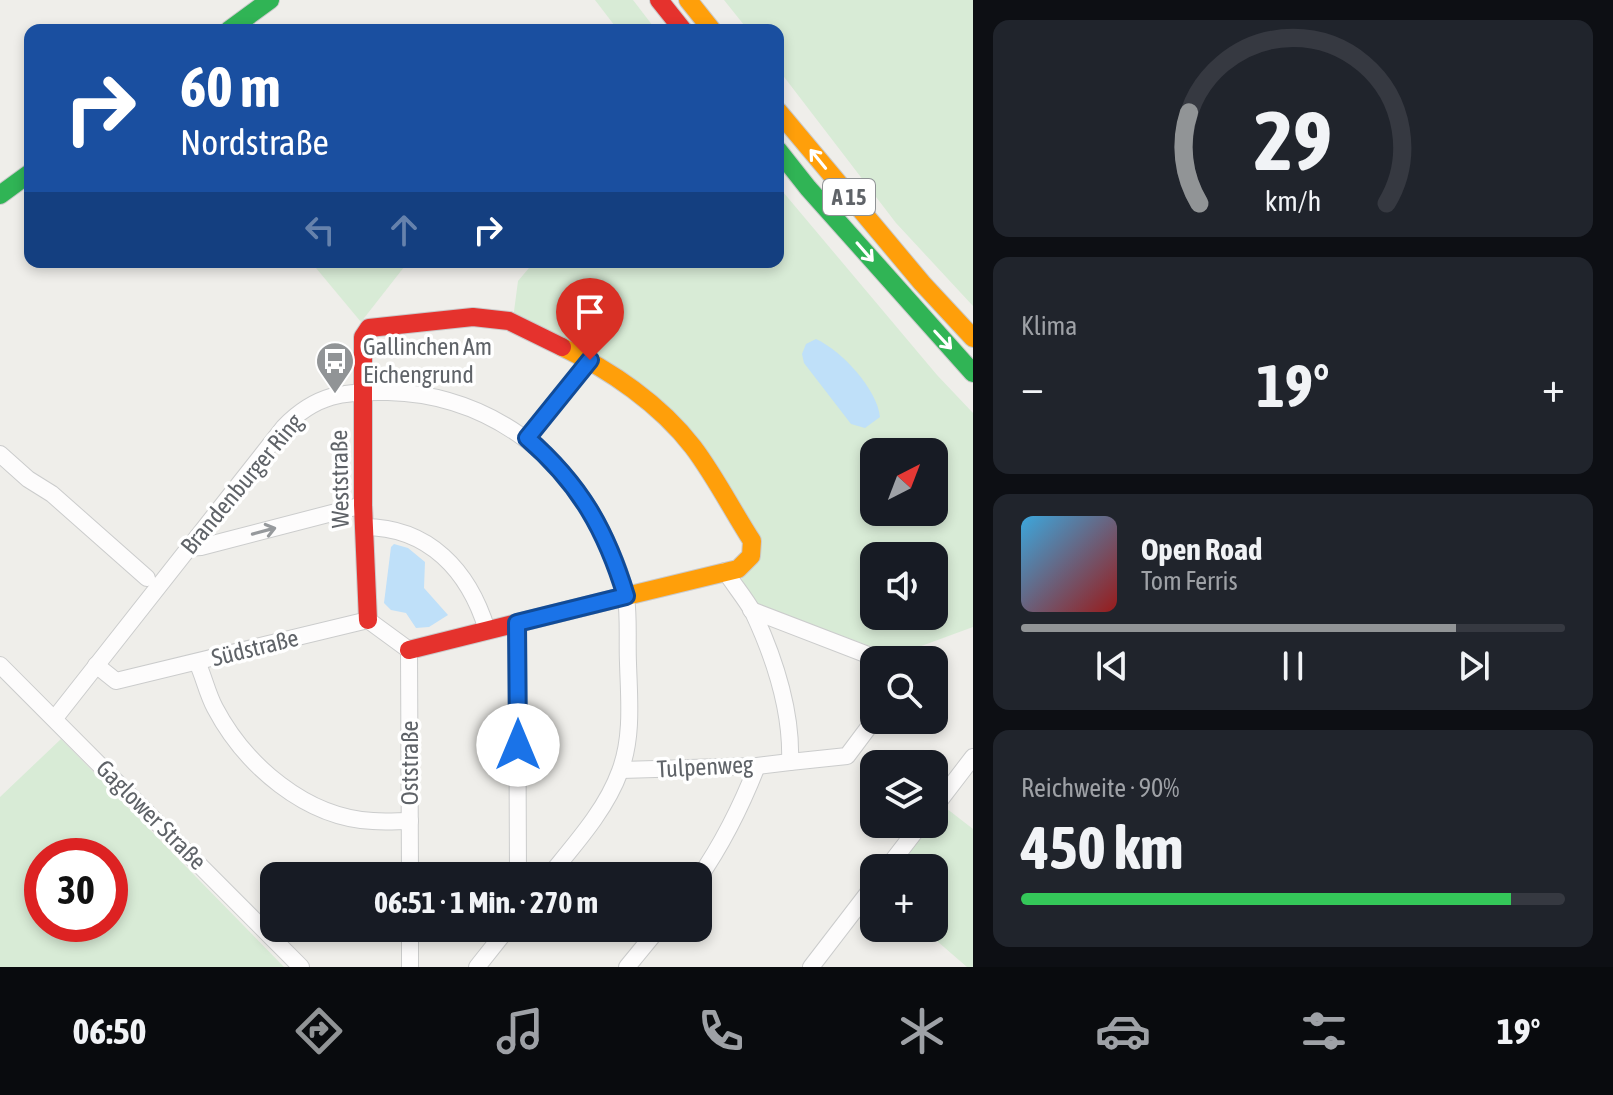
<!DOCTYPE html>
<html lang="de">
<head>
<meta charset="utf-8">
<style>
  body { margin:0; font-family:"Asap Condensed",sans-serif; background:#20242c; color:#f1f3f6; height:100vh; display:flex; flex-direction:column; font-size:30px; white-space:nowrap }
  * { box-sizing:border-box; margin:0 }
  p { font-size:26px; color:#9ea1a6 }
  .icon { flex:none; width:44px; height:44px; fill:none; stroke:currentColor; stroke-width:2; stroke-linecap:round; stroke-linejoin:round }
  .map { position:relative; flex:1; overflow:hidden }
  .side { display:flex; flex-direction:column; gap:20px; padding:20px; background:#0d0f14; width:640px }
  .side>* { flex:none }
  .hud { position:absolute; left:24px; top:24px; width:760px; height:244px; border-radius:16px; box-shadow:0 4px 12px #0003; background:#1a4fa0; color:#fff; overflow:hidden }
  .needle { width:52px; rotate:42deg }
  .buttons { position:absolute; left:860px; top:438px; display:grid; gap:16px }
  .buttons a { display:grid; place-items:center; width:88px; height:88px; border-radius:16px; background:#171b24; box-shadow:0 4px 12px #0003; font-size:40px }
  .speed { position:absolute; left:24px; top:838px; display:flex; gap:16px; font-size:40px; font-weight:700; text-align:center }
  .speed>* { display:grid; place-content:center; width:104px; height:104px; border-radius:50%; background:#171b24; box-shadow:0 4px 12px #0003; line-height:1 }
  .speed .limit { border:12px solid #d22; background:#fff; color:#111 }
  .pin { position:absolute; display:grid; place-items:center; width:68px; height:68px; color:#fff; margin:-82px -34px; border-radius:50% 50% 50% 0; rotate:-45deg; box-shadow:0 0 8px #0007 }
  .pin .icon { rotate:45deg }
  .me { position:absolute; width:88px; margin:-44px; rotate:0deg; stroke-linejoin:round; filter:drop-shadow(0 0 6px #0008) }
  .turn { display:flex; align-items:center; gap:28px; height:168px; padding:0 24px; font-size:36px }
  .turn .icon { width:104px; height:104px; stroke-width:2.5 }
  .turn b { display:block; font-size:56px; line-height:68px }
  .lanes { display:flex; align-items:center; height:76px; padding:0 24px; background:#0003; justify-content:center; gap:40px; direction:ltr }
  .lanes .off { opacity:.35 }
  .big { font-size:60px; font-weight:700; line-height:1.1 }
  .side .card { flex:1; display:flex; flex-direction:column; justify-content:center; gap:12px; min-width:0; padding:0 28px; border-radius:16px; background:#20242c }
  .side .dial { align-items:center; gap:0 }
  .dial svg { height:208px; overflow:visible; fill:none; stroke:#363941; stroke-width:7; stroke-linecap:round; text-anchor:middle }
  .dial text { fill:#f1f3f6; stroke:none }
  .song { display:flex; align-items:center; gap:24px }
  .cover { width:96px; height:96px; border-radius:12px; background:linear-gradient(135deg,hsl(200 70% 55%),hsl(0 70% 35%)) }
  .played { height:8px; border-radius:4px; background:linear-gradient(90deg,#919496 80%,#363941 80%) }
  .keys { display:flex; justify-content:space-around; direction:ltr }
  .heat { display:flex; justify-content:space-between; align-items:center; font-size:44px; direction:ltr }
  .charge { height:12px; border-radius:6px; background:linear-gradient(90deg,#34c759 90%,#363941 0) }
  .trip { position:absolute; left:260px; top:862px; width:452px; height:80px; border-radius:16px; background:#171b24; box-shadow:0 4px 12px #0003; font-weight:700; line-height:80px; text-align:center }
  .tab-bar { display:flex; height:128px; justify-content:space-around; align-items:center; background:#090b0e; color:#9ea1a6 }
  .tab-bar .icon { width:56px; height:56px }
  .tab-bar .on { color:#919496 }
  .tab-bar b { font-size:36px; color:#f1f3f6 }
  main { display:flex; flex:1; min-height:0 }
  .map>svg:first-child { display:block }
  .green { fill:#d8ebd6; fill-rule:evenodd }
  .water { fill:#bfe0f9 }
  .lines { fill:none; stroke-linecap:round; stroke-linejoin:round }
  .street-casing { stroke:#cbcccc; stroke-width:18 }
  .fast-casing { stroke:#cacacb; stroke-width:20 }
  .slow-casing { stroke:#cacacb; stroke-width:20 }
  .jam-casing { stroke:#cacacb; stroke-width:20 }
  .street { stroke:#fdfcfc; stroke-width:16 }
  .fast { stroke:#30b455; stroke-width:18 }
  .slow { stroke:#ff9f0a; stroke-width:18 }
  .jam { stroke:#e5322d; stroke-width:18 }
  .oneway { stroke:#fff }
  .oneway2 { stroke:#96999c }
  .route-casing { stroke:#114b97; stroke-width:20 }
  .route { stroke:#1a73e8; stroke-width:14 }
  .labels { text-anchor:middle; stroke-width:7; stroke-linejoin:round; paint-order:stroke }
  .shield { fill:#fff; stroke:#8f9295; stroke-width:2 }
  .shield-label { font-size:22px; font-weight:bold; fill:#5f6368 }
  .poi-label { font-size:24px; fill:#5f6368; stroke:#fff; text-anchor:start }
  .street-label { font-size:24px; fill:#5f6368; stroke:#fff }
</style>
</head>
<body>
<main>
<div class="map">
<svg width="973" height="967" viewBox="0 0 973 967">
  <rect width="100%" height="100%" fill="#efeeea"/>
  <g class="green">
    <polygon points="595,0 633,0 656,30 618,30"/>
    <polygon points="724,0 973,0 973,306 896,223 778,69 778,30 748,30"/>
    <path d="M778 186 937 375 973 413V627L905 652 889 653 755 604 740 581 757 558 696 442 513 319 518 281 534 262H778ZM874 452H934V512H874ZM874 556H934V616H874Z"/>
    <polygon points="311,262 408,262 361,322"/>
    <path d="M61 739 66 744 284 967H0V797ZM42 856H110V924H42Z"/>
    <polygon points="942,805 973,829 973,967 967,967 922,928 934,928 934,868 893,868 928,824 934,824 934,816"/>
  </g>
  <g class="water">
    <path d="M816 339C842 351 877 389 880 417L865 428 851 424 804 363 802 354 806 344Z"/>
    <polygon points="394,544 408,548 425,562 424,588 448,615 429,627 416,628 406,613 391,610 384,603 391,547"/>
  </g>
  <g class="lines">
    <defs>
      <g id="street">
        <polyline points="527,438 590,360"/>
        <polyline points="0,454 28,479 52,494 147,578"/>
        <path d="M364 527C429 527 469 571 487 630"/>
        <polyline points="188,548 201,547 363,505"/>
        <path d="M725 571C734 585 745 598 753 612 774 657 792 712 790 762L847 756 874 720"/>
        <polyline points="751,610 881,660"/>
        <polyline points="517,623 518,876"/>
        <path d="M197 662C204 677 207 693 215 708 245 765 306 818 373 821 385 822 398 821 410 821"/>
        <polyline points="0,665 301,967"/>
        <polyline points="96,665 116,681 368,620 409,650 410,876"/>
        <path d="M55 718 284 427C316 394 344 391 388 392 484 394 567 453 606 540 614 557 623 577 626 597 629 618 627 641 628 663 629 698 633 737 620 771 606 810 575 844 549 876"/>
        <polyline points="621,770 757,766 790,762"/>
        <polyline points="934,808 973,757"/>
        <polyline points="887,868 921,824"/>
        <path d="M698 879C723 843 741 807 757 766"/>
        <polyline points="410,928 410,967"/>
        <polyline points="477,967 508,928"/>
        <polyline points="627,967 659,928"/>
        <polyline points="811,967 874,885"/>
      </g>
      <g id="fast">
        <polyline points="229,30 270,0"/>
        <polyline points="778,150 808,188 973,373"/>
        <polyline points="0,195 30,173"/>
      </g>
      <g id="slow">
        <polyline points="688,0 712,30"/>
        <polyline points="778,111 922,283 973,338"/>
        <path d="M562 347C610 370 660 404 693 447 715 476 732 510 752 541L751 556 738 569 614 599"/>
      </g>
      <g id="jam">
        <polyline points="659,0 683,30"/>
        <polyline points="368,620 363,505 363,337 369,328 473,317 509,321 562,347"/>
        <polyline points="409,650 614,599"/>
      </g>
    </defs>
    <use href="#street" class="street-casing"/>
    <use href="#fast" class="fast-casing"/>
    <use href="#slow" class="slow-casing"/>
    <use href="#jam" class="jam-casing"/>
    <use href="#street" class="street"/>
    <use href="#fast" class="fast"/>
    <use href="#slow" class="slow"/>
    <use href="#jam" class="jam"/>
  </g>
  <defs><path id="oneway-shaft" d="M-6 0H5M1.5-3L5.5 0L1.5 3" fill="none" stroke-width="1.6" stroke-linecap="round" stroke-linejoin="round" transform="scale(2)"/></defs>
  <g class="oneway">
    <use href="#oneway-shaft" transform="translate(818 159) rotate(-129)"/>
    <use href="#oneway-shaft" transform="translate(865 252) rotate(49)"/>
    <use href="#oneway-shaft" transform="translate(943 340) rotate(47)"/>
  </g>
  <use class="oneway2" href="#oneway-shaft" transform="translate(264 531) rotate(-15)"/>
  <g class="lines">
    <defs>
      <path id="route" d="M518 745 517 623 626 596C606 530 580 484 527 438L590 360"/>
    </defs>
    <use href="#route" class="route-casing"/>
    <use href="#route" class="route"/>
  </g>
  <defs>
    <symbol id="bus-pin" viewBox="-11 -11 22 30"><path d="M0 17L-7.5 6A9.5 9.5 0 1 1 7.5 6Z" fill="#919496" stroke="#fff"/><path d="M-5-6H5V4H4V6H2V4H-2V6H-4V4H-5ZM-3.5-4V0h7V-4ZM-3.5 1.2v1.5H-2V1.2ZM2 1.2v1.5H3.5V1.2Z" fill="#fff"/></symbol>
  </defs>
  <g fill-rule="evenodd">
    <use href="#bus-pin" x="313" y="339" width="44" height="60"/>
  </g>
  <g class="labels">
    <rect class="shield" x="823" y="179" width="52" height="36" rx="6"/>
    <g class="shield-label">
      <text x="849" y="205">A 15</text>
    </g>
    <g class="poi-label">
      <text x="363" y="355">Gallinchen Am<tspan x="363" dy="28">Eichengrund</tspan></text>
    </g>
    <g class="street-label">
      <text transform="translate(340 479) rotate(-91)" y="8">Weststraße</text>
      <text transform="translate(242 484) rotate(-50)" y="8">Brandenburger Ring</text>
      <text transform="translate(255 648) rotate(-14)" y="8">Südstraße</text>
      <text transform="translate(410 763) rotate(-90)" y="8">Oststraße</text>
      <text transform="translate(705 767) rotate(-3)" y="8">Tulpenweg</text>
      <text transform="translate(151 815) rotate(45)" y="8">Gaglower Straße</text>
    </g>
  </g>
</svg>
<div class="buttons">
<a><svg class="needle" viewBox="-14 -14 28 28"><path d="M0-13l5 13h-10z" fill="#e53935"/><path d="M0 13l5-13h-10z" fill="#9ea1a6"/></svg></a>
<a><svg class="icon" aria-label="sound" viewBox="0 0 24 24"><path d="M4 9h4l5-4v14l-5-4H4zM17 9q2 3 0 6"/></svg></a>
<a><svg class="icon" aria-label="search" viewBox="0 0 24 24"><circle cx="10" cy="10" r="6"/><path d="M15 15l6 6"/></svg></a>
<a><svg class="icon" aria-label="layers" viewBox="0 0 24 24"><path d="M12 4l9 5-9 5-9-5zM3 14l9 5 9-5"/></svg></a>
<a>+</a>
</div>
<div class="speed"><div class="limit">30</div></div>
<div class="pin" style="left:590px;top:360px;background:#d93025"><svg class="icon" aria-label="arrive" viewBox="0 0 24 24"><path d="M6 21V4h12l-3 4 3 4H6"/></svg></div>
<svg class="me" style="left:518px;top:745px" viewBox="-20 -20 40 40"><circle r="19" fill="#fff"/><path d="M0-13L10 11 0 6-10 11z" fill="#1a73e8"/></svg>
<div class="trip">06:51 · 1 Min. · 270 m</div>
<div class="hud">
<div class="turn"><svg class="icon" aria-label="right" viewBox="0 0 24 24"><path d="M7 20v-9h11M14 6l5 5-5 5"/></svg><div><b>60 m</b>Nordstraße</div></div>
<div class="lanes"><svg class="icon off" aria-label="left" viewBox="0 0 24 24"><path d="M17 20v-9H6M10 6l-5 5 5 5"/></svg><svg class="icon off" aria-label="ahead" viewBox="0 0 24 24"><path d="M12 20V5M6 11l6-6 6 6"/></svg><svg class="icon" aria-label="right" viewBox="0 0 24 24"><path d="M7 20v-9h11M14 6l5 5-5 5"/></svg></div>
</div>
</div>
<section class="side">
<div class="card dial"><svg viewBox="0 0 100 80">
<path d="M14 69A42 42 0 1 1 86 69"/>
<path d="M14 69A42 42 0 0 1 10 34" stroke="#919496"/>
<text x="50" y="56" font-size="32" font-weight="700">29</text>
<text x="50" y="72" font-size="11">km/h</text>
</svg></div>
<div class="card"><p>Klima</p>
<div class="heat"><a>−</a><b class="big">19°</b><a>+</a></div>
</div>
<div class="card">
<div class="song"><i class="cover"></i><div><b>Open Road</b><p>Tom Ferris</p></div></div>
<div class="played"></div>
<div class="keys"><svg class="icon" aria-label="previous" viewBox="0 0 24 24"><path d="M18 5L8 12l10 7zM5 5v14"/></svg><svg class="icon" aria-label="pause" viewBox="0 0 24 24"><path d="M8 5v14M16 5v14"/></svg><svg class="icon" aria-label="next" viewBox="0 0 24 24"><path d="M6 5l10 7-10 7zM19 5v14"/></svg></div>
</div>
<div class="card"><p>Reichweite · 90%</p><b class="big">450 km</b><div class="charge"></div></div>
</section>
</main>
<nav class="tab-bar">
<b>06:50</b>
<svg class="icon on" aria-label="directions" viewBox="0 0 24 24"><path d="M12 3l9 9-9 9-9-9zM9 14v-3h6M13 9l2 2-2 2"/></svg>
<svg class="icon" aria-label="music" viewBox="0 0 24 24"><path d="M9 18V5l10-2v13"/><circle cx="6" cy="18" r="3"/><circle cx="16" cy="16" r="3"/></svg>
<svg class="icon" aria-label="phone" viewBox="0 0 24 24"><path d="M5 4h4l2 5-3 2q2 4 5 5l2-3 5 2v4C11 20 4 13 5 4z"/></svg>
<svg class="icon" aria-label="climate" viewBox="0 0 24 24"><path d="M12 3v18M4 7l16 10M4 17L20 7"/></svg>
<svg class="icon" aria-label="car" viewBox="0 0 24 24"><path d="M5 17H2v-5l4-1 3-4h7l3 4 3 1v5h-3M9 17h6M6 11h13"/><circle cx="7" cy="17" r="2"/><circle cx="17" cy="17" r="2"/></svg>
<svg class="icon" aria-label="filters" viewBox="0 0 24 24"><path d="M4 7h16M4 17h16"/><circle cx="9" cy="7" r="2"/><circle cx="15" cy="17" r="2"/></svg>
<b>19°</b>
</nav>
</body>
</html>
